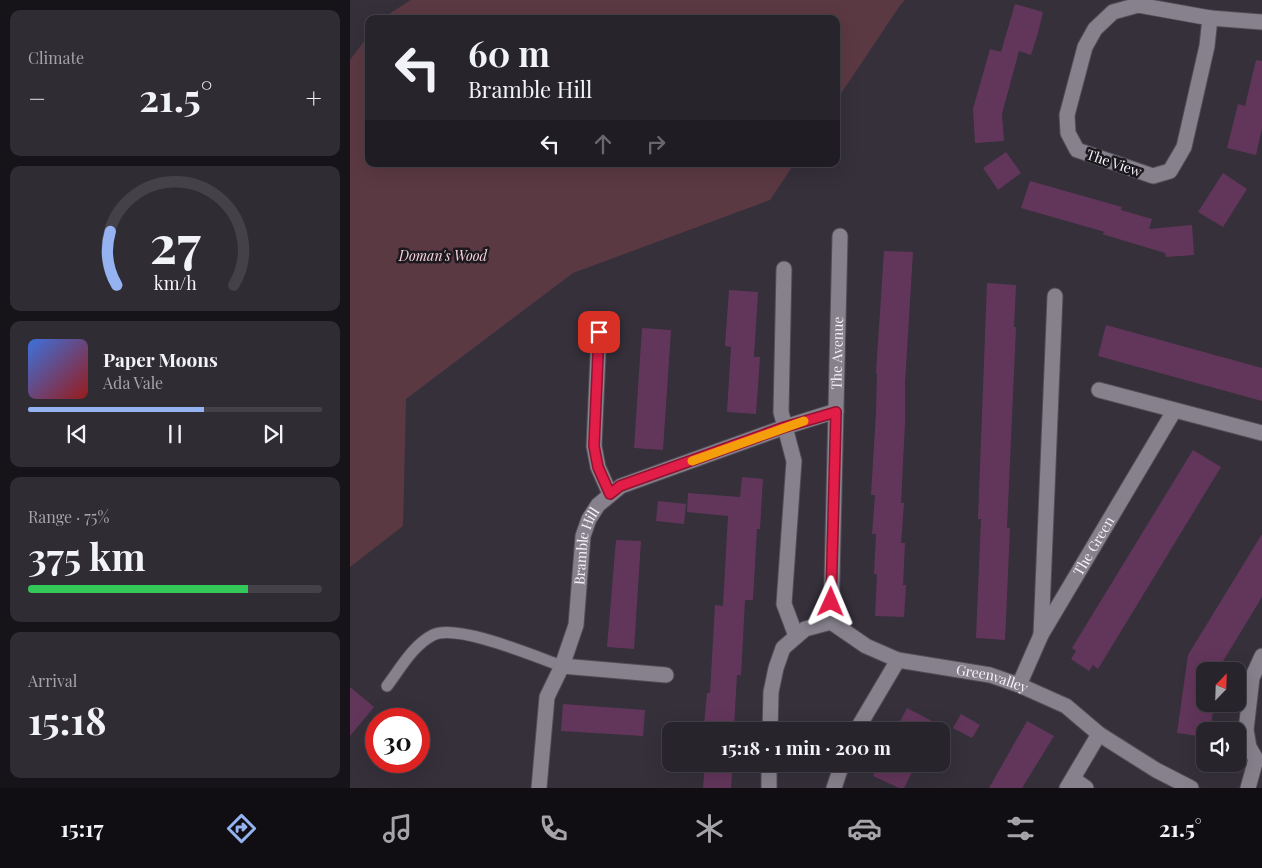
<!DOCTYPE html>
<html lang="en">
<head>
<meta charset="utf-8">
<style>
  body { margin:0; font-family:"Playfair Display",serif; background:#302c34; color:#f1f3f6; height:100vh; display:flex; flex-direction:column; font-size:19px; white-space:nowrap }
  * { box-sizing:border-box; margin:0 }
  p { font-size:16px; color:#a5a4a9 }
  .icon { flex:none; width:28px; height:28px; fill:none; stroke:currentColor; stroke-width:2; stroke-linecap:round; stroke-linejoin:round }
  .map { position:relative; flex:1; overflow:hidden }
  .sheet { display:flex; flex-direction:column; gap:10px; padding:10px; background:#161418; width:350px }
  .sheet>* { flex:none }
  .top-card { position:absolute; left:15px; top:15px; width:475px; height:152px; border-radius:10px; box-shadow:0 5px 20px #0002,0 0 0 1px #444148; background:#28242c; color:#f1f3f6; overflow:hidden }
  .needle { width:32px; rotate:23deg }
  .fabs { position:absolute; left:846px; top:662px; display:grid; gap:10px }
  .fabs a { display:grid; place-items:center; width:50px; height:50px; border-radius:10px; background:#28242c; box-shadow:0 5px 20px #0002,0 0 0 1px #444148; font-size:25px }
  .speed { position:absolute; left:15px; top:708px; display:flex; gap:10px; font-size:25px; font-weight:700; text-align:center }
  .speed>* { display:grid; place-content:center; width:65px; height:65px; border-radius:50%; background:#28242c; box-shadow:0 5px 20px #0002,0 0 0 1px #444148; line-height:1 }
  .speed .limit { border:8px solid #d22; background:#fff; color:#111 }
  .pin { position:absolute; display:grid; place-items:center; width:42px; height:42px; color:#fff; margin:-21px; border-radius:10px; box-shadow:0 2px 8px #0006 }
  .me { position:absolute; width:55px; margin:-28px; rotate:1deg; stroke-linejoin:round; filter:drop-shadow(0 0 4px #0008) }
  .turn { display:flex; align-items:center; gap:18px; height:105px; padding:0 20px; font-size:22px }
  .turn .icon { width:65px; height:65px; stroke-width:2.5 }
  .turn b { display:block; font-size:35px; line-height:42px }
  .lanes { display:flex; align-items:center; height:48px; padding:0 20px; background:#0003; justify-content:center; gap:25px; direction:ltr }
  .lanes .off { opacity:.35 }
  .big { font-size:38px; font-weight:700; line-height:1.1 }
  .sheet .card { flex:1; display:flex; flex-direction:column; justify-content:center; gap:8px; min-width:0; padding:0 18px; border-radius:10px; background:#302c34 }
  .sheet .dial { align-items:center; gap:0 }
  .dial svg { height:130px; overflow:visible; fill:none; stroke:#444148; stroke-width:7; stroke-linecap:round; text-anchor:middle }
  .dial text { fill:#f1f3f6; stroke:none }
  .song { display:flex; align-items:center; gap:15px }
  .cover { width:60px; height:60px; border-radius:8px; background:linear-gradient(135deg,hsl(220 70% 55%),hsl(0 70% 35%)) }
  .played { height:5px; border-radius:2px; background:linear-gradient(90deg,#95b2f1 60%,#444148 60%) }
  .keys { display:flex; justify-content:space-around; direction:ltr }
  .heat { display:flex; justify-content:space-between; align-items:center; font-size:28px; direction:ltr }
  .charge { height:8px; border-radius:4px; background:linear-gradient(90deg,#34c759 75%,#444148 0) }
  .trip { position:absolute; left:312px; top:722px; width:288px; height:50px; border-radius:10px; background:#28242c; box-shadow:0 5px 20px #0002,0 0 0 1px #444148; font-weight:700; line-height:50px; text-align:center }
  .tabs { display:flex; height:80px; justify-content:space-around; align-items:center; background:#100e12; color:#a5a4a9 }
  .tabs .icon { width:35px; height:35px }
  .tabs .current { color:#95b2f1 }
  .tabs b { font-size:22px; color:#f1f3f6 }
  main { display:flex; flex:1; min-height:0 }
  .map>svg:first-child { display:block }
  .green { fill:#5b3943 }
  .building { fill:#62365b }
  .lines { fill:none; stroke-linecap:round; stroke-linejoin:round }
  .lane-casing { stroke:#504d56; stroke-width:13 }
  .street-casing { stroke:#504d56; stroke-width:17 }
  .lane { stroke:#86818d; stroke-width:11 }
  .street { stroke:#86818d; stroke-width:15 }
  .route-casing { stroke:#92132f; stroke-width:12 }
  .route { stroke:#e11d48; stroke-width:9 }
  .slow { stroke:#f59e0b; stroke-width:9 }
  .labels { text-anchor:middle; stroke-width:5; stroke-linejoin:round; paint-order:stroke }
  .street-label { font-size:14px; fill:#f6f3fa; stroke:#1b191e }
  .park-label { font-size:14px; font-style:italic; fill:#f7d1db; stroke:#1b191e }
</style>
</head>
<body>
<main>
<section class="sheet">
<div class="card"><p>Climate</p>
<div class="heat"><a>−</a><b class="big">21.5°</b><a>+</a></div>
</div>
<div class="card dial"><svg viewBox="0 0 100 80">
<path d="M14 69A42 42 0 1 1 86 69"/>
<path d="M14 69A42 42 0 0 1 10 36" stroke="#95b2f1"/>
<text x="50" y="56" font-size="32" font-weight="700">27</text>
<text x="50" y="72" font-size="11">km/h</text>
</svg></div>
<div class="card">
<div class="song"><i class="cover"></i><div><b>Paper Moons</b><p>Ada Vale</p></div></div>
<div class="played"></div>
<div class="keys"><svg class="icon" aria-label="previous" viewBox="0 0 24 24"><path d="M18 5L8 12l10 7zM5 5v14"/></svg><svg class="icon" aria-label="pause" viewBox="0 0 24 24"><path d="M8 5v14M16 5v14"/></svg><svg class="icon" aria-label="next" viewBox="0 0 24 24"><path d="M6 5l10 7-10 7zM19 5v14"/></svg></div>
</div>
<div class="card"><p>Range · 75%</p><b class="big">375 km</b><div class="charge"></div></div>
<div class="card"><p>Arrival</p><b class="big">15:18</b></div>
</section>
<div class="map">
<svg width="912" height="788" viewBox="0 0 912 788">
  <rect width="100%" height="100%" fill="#35303a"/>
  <g class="green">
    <polygon points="61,0 555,0 551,4 486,101 486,19 31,19"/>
    <polygon points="19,35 19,164 444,164 420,200 223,273 56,399 53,526 0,567 0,60"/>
  </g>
  <g class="building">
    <polygon points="665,4 693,12 688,33 681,55 669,51 652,114 654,141 625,143 623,109 640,49 651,52"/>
    <polygon points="906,60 912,61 912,128 906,155 877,148 888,104 895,106"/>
    <polygon points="656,152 671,173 648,190 633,168"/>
    <polygon points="873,173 897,189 873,227 848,212"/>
    <polygon points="680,181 772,207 771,210 802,219 799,229 842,225 844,255 816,257 815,253 752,234 755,232 671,208"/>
    <polygon points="534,251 563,252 555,383 555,423 551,503 554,503 551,543 555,543 553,585 556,585 554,617 525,616 527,574 524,574 526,534 522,534 525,495 521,495 526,413 527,374 526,373"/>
    <polygon points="637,283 666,285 664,327 666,327 657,528 660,528 655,640 626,638 631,519 628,519"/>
    <polygon points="379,290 408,292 404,357 410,357 406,414 377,412 381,347 375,346"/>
    <polygon points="756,325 912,368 912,401 748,356"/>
    <polygon points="292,328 321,330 313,450 284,448"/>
    <polygon points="843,450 871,467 748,669 743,665 739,671 721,659 726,651 722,648"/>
    <polygon points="392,477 413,479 410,529 407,529 403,600 395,600 391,675 387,675 384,727 354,725 357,693 360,693 365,605 373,606 378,516 337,512 338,493 390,497"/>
    <polygon points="308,501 336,504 334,524 306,521"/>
    <polygon points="912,534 912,597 867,671 855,671 855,704 864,705 860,731 855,731 855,737 827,733 838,655"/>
    <polygon points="266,540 291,541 284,649 257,647"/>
    <polygon points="0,687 24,707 0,736"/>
    <polygon points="213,704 295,710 293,736 211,731"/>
    <polygon points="557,708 601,731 545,731"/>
    <polygon points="611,714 630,725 622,738 603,728"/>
    <polygon points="677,721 704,736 672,788 639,788"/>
    <polygon points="355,764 383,764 381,788 353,788"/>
    <polygon points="529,764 566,764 554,788 549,788 523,776"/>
  </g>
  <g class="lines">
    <defs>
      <path id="lane" d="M37 686C50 669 63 645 83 635 107 623 186 657 212 666"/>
      <g id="street">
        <polygon points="788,5 860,18 857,46 834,147 820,171 803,176 727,150 718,133 717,115 735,47 745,29 763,12"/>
        <polyline points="860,18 912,22"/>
        <polyline points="434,269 431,412 444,461 434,604 446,636"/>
        <polyline points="249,332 244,446 248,467 260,494"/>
        <polyline points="749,390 912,433"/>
        <path id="s1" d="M481 622 490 236"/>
        <polyline points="691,635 705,296"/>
        <polyline points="212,666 316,675"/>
        <path id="s2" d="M669 685 691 635 824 411"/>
        <path id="s3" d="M420 731 421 692 426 668 433 648 455 629 481 622 516 646 548 660 640 675 669 685 716 706 749 734 806 770 841 788"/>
        <polyline points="506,731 548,660"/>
        <polyline points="723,779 736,788"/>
        <path id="s4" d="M189 788 197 697 212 666 226 625 233 536 239 519 248 505 271 486 435 427 486 411"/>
        <polyline points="419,788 419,764"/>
        <polyline points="484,788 492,764"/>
        <polyline points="717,788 749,734"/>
        <polyline points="898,788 906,759 899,747 896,730 902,678 912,656"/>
      </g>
    </defs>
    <use href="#lane" class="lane-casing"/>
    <use href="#street" class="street-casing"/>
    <use href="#lane" class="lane"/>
    <use href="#street" class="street"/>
  </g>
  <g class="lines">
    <defs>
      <polyline id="route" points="249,332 244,446 248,467 260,494 270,486 435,427 486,412 481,602"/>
    </defs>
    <use href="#route" class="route-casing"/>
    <use href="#route" class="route"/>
    <polyline class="slow" points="342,461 454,421"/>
  </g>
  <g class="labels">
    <g class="street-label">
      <text transform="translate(764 163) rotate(19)" y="5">The View</text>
      <text dy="5" stroke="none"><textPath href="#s1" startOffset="269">The Avenue</textPath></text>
      <text dy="5" stroke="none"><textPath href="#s2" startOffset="158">The Green</textPath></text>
      <text dy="5" stroke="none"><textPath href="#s4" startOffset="249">Bramble Hill</textPath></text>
      <text dy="5" stroke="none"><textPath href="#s3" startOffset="314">Greenvalley</textPath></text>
    </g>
    <g class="park-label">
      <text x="93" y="261">Doman's Wood</text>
    </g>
  </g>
</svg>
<div class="fabs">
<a><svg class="needle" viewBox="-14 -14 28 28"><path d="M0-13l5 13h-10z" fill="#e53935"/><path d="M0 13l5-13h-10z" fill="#a5a4a9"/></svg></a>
<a><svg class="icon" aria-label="sound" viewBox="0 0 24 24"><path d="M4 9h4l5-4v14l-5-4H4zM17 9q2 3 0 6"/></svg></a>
</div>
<div class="speed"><div class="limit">30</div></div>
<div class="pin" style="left:249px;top:332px;background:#d93025"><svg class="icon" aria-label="arrive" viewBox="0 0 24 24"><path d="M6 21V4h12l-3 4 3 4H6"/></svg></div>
<svg class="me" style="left:481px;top:602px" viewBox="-20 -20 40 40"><path d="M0-17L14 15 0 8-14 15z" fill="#e11d48" stroke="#fff" stroke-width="4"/></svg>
<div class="trip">15:18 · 1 min · 200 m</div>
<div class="top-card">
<div class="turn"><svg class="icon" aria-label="left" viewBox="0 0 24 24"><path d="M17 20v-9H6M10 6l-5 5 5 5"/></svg><div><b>60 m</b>Bramble Hill</div></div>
<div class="lanes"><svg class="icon" aria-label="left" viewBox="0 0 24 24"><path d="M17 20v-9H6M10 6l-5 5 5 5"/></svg><svg class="icon off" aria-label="ahead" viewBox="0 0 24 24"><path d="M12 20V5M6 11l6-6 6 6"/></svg><svg class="icon off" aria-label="right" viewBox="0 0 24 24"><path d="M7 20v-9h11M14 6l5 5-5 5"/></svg></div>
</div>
</div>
</main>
<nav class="tabs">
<b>15:17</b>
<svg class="icon current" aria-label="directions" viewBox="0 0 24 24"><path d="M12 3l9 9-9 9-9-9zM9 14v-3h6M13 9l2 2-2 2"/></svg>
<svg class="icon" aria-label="music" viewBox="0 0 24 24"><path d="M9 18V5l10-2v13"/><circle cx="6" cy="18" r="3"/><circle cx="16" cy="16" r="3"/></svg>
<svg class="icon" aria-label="phone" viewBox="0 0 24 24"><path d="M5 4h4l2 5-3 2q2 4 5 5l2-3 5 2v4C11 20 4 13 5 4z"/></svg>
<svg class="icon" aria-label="climate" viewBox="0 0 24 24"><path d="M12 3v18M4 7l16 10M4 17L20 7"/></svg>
<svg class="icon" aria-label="car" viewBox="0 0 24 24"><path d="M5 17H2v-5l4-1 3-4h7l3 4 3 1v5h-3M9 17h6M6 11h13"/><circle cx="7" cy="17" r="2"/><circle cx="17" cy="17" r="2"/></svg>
<svg class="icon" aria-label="filters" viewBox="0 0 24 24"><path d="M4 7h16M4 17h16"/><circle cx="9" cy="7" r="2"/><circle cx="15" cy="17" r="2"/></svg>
<b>21.5°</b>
</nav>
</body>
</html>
